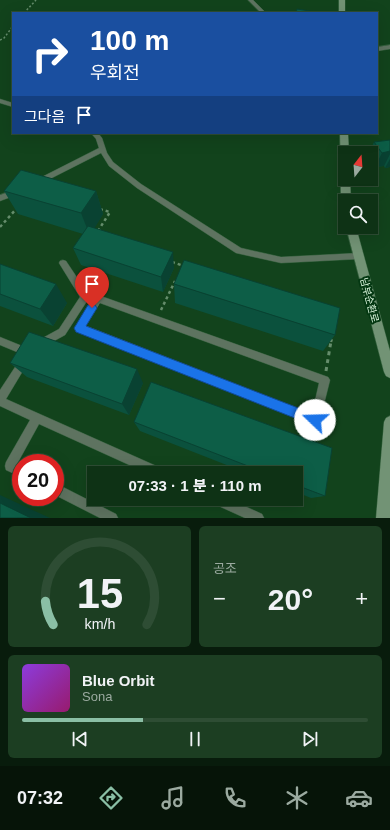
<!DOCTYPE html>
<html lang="ko">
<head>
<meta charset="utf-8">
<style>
  body { margin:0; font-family:Arial,"Noto Sans KR",sans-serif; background:#1c3e22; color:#f1f3f6; height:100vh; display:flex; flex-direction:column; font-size:15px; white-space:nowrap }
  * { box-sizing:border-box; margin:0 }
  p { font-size:13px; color:#9baaa0 }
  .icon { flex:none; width:22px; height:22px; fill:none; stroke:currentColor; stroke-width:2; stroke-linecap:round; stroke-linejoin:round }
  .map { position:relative; height:518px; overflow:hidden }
  .details { display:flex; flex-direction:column; gap:8px; padding:8px; background:#081c0c; flex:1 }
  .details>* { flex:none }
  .top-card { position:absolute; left:12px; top:12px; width:366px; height:122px; border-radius:0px; box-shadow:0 4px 16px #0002,0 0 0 1px #2e4d34; background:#1a4fa0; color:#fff; overflow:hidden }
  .needle { width:26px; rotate:17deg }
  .buttons { position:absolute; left:338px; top:146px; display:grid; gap:8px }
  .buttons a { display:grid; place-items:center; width:40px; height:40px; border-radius:0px; background:#0e3215; box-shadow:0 4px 16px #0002,0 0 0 1px #2e4d34; font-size:20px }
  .speed { position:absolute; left:12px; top:454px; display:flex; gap:8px; font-size:20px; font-weight:700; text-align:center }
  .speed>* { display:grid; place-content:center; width:52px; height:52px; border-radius:50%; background:#0e3215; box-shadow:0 4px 16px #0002,0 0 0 1px #2e4d34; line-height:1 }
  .speed .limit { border:6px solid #d22; background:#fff; color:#111 }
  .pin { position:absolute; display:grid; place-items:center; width:34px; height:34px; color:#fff; margin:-41px -17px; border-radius:50% 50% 50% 0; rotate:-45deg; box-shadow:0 0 4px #0007 }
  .pin .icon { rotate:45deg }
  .me { position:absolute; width:44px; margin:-22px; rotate:291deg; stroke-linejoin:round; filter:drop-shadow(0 0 3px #0008) }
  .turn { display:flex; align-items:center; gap:14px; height:84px; padding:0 12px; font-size:18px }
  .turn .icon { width:52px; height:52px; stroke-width:2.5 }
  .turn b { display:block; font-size:28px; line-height:34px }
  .then { display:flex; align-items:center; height:38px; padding:0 12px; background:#0003; gap:8px; font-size:15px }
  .big { font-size:30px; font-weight:800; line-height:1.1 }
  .details .tile { flex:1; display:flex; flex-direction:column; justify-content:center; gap:6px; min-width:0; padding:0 14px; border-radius:6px; background:#1c3e22 }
  .details .dial { align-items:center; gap:0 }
  .dial svg { height:104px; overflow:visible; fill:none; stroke:#2e4d34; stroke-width:7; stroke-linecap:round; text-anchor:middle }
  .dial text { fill:#f1f3f6; stroke:none }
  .song { display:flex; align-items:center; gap:12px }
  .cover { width:48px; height:48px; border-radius:6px; background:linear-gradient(135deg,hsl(270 70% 55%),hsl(320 70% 35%)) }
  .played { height:4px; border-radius:2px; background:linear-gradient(90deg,#8abfa5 35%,#2e4d34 35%) }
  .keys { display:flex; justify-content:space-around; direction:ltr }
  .heat { display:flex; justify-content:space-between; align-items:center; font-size:22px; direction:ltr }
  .details .tiles { flex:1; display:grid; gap:8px; grid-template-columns:1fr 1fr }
  .tile:last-child { grid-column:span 2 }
  .trip { position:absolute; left:87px; top:466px; width:216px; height:40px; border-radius:0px; background:#0e3215; box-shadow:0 4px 16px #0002,0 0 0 1px #2e4d34; font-weight:800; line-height:40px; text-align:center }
  .tabs { display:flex; height:64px; justify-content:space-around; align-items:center; background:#061408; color:#9baaa0 }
  .tabs .icon { width:28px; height:28px }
  .tabs .current { color:#8abfa5 }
  .tabs b { font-size:18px; color:#f1f3f6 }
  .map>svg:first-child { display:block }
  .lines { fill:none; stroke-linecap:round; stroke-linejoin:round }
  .lane-casing { stroke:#33603c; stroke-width:1 }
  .street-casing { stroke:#33603c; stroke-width:1 }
  .secondary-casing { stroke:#33603c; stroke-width:1 }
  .path-far2 { stroke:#658d6c; stroke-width:1.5; stroke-dasharray:2 2; stroke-linecap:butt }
  .path-far1 { stroke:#658d6c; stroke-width:2.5; stroke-dasharray:3 3; stroke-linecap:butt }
  .path { stroke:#658d6c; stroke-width:3; stroke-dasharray:4 4; stroke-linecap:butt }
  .lane { fill:#5e7360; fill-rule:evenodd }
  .street { fill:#5e7360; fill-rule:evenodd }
  .secondary { fill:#729375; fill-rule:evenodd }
  .wall { fill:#0b513d }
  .shaded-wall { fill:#094232 }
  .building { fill:#0d5e47; stroke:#094232 }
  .route { fill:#1a73e8; stroke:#114b97 }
  .labels { text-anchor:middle; stroke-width:4; stroke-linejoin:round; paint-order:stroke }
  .street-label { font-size:10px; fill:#e1fbe3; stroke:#043812 }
</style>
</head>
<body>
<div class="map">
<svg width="390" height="518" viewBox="0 0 390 518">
  <rect width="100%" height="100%" fill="#12431c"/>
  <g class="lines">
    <defs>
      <g id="lane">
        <polygon points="248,0 253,0 266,13 261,13"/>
        <polygon points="0,99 13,103 13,107 0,103"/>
        <polygon points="91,133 98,133 102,138 107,153 113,162 141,184 241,248 281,257 359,253 362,254 363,256 362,258 359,259 281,263 236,253 137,188 109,166 101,153 40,184 36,184 35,182 36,180 99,148 96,139"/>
        <polygon points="16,189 20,192 19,194 0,201 0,195"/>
        <path d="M63 260 66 261 88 294 98 295 328 377 330 380 319 424 315 425 77 331 76 328 77 325 92 302 87 301 65 335 45 346 42 347 39 346 37 343 39 340 59 329 80 297 59 263 60 261ZM100 303 319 383 312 414 86 326Z"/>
        <polygon points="0,337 32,350 34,353 32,356 29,357 0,345"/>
        <polygon points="24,356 27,358 29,361 27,364 6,399 163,469 164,473 147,473 39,424 17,464 21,466 21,477 6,470 5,466 6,462 30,420 0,406 0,390 21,358"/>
        <polygon points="55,483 116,514 118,518 100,518 55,495"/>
        <polygon points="210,499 229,499 262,514 264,518 245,518 212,503"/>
      </g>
      <polygon id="street" points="390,45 390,49 377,51 377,47"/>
      <g id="secondary">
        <rect x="339" y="0" width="6" height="13"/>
        <polygon points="340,133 348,133 349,153 345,153 345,179 350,179 351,201 345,201 345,204 341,201"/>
        <polygon points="346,227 356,227 390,351 390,378 386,376 384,372"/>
        <polygon points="390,416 390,518 376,518 384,422 386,418"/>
      </g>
    </defs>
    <use href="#lane" class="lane-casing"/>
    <use href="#street" class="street-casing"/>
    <use href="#secondary" class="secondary-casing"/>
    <g class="path-far2">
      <polyline points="24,13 36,0"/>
      <polyline points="0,40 4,38 13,26"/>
    </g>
    <g class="path-far1">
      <polyline points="0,227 17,208"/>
      <polyline points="98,231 110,212 99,209"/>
      <polyline points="172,262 184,266"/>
      <polyline points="161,310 175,281"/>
      <polyline points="331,342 332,338"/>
    </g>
    <polyline class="path" points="326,371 331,341"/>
    <use href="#lane" class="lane"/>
    <use href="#street" class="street"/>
    <use href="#secondary" class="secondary"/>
  </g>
  <g class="wall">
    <polygon points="390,140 390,167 385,168 384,166 375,167 371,162 371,153 369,153 374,142"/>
    <polygon points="4,191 96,191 103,214 94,228 174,268 163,292 81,265 73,248 83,234 18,214"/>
    <polygon points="0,264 67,303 53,326 0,306"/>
    <polygon points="174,284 335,335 323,351 175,303"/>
    <polygon points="10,363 143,383 129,415 27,377"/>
    <polygon points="151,382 332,448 325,496 311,498 296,492 296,473 247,473 140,431 134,422"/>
  </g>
  <g class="shaded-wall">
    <polygon points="390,151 390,154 384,166 375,167 382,153"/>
    <polygon points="390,159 390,167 385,168"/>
    <polygon points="96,191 103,214 90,236 81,213"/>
    <polygon points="173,252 174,268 163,292 161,277"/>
    <polygon points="56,284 67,303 53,326 40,309"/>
    <polygon points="137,369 143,383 129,415 122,404"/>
    <polygon points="0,495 50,518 31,518 0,503"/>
  </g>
  <g class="building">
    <polygon points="297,9 310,11 309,13 296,13"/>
    <polygon points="390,140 390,151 382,153 374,142"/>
    <polygon points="21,170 96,191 81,213 4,191"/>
    <polygon points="88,226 173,252 161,277 73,248"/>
    <polygon points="184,260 340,308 335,335 174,284"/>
    <polygon points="0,264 56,284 40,309 0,294"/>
    <polygon points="29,332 137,369 122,404 10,363"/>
    <polygon points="151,382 332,448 325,496 296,485 296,473 266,473 134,422"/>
    <polygon points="0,503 31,518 0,518"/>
  </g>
  <polygon class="route" points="92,304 95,305 97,308 86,326 319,416 321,420 319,424 315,426 76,332 74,328 76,325 88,305"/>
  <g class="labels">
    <g class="street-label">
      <text transform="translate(370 300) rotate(75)" y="4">남부순환로</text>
    </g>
  </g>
</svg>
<div class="buttons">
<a><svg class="needle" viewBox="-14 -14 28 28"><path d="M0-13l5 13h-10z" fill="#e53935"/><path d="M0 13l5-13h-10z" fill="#9baaa0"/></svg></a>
<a><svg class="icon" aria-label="search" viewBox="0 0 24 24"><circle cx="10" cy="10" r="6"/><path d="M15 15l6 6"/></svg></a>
</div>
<div class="speed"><div class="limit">20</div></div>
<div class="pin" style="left:92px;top:308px;background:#d93025"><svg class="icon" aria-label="arrive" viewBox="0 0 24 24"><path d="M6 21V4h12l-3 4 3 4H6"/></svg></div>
<svg class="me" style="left:315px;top:420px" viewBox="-20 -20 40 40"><circle r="19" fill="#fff"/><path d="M0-13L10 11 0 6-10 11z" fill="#1a73e8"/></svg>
<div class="trip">07:33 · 1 분 · 110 m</div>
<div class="top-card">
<div class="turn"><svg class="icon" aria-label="right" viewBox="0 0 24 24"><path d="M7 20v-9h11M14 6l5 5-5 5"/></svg><div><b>100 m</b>우회전</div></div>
<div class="then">그다음<svg class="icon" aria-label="arrive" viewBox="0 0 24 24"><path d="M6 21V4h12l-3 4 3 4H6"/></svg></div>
</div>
</div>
<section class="details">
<div class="tiles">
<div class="tile dial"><svg viewBox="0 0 100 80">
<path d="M14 69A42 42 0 1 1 86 69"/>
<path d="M14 69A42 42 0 0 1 8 51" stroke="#8abfa5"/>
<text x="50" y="56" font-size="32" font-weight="700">15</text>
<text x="50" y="72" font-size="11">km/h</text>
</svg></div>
<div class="tile"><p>공조</p>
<div class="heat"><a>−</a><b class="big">20°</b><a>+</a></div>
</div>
<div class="tile">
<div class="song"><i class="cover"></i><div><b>Blue Orbit</b><p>Sona</p></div></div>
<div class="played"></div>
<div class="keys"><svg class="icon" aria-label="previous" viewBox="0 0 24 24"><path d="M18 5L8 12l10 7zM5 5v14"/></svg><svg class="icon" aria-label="pause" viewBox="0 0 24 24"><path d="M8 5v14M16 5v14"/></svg><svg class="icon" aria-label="next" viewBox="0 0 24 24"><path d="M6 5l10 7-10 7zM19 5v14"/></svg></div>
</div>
</div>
</section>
<nav class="tabs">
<b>07:32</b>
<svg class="icon current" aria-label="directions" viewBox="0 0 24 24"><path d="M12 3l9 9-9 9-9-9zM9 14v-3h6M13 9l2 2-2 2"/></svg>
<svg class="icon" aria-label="music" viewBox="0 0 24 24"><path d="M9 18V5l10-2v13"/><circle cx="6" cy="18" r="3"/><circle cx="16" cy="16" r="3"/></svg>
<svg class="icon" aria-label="phone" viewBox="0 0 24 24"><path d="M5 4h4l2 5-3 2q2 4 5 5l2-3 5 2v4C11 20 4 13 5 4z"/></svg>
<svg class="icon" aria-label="climate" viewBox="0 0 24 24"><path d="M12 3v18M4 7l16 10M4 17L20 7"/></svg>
<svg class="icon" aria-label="car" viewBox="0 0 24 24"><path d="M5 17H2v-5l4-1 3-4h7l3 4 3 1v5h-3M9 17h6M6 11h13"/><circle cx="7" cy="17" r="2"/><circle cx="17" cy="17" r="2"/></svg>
</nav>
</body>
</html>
